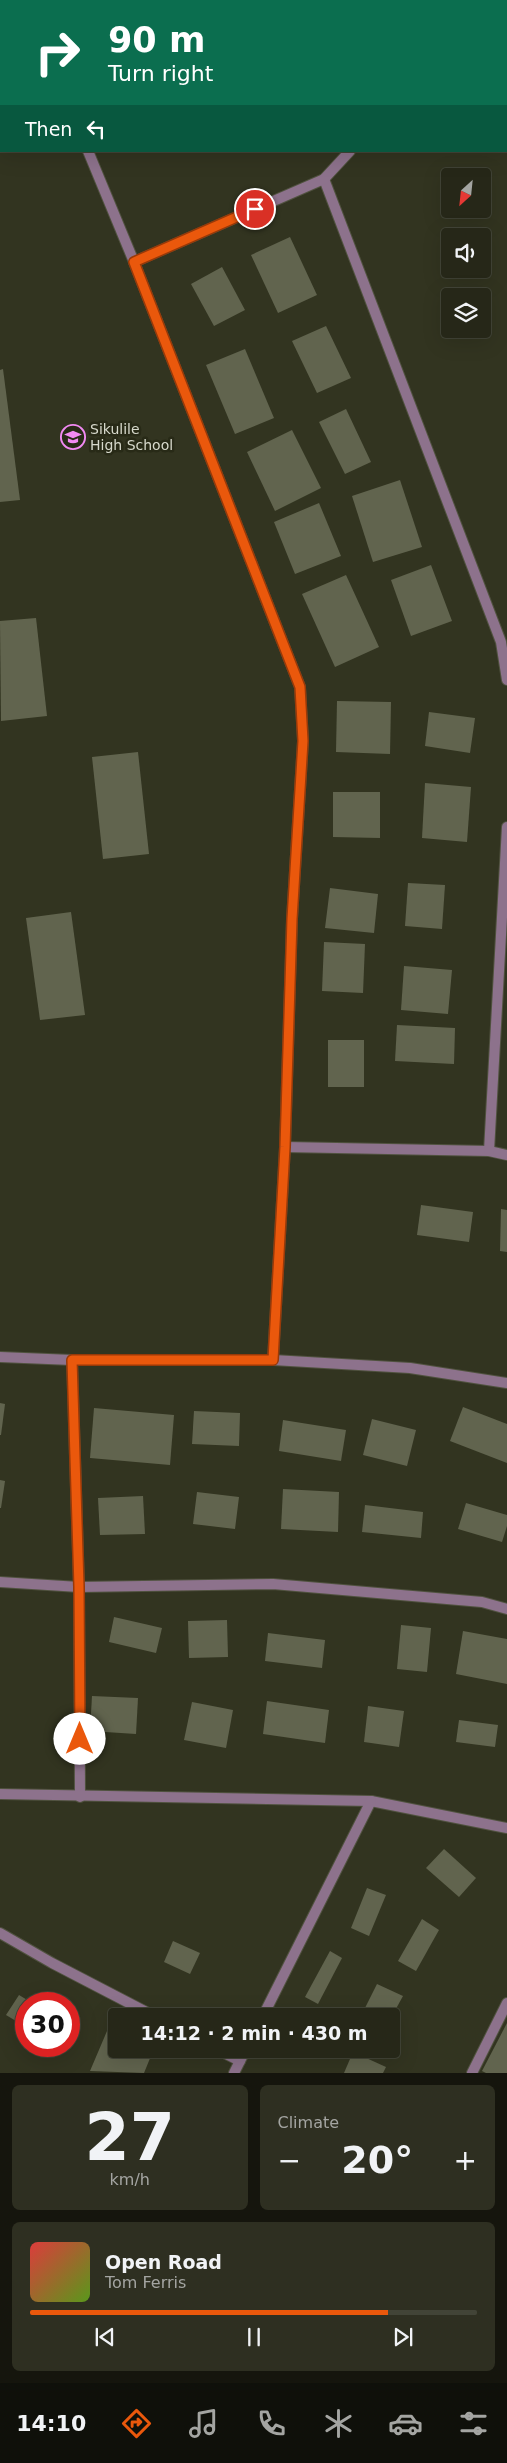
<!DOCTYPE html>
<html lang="en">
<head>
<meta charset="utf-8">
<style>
  body { margin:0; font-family:"DejaVu Sans",sans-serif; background:#2e2f21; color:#f1f3f6; height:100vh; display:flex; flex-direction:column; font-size:19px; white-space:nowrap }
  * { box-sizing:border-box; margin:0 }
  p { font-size:16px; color:#a4a5a2 }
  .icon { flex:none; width:28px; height:28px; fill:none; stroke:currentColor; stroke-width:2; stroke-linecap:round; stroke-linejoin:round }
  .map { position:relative; height:2073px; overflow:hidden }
  .drawer { display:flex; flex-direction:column; gap:12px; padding:12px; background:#15150d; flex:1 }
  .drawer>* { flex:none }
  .hud { position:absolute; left:0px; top:0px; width:508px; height:152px; box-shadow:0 5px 20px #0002,0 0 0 1px #424437; background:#0b6e4f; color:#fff; overflow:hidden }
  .needle { width:32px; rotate:207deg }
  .fabs { position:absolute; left:441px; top:168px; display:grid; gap:10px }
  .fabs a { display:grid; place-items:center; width:50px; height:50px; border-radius:5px; background:#262718; box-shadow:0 5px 20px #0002,0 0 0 1px #424437; font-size:25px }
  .speed { position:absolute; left:15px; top:1992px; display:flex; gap:10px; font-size:25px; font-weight:700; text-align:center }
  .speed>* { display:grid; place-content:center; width:65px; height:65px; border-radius:50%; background:#262718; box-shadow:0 5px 20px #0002,0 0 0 1px #424437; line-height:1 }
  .speed .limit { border:8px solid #d22; background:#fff; color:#111 }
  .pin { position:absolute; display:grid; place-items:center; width:42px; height:42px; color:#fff; margin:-21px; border:2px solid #fff; border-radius:50%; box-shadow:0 1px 5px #0007 }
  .me { position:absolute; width:55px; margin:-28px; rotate:0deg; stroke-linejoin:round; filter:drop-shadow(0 0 4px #0008) }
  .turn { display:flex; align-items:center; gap:18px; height:105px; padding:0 25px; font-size:22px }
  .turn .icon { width:65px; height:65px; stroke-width:2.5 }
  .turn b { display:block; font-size:35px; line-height:42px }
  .then { display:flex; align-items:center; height:48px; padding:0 25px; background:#0003; gap:10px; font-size:19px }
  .big { font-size:38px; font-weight:600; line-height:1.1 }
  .drawer .widget { flex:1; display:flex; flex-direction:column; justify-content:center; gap:8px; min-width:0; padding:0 18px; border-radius:8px; background:#2e2f21 }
  .drawer .dial { align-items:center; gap:0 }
  .dial b { font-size:65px; line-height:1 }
  .song { display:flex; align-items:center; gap:15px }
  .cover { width:60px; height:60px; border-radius:8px; background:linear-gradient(135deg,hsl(0 70% 55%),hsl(90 70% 35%)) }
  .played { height:5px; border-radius:2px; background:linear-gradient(90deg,#ea580c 80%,#424437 80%) }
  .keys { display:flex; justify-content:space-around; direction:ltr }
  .heat { display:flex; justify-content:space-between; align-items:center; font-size:28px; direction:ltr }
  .drawer .tiles { flex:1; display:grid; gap:12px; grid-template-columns:1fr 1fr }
  .widget:last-child { grid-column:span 2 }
  .trip { position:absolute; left:108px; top:2008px; width:292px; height:50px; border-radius:5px; background:#262718; box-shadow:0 5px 20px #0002,0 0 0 1px #424437; font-weight:600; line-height:50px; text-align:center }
  .tab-bar { display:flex; height:80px; justify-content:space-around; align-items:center; background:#0f100a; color:#a4a5a2 }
  .tab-bar .icon { width:35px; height:35px }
  .tab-bar .current { color:#ea580c }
  .tab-bar b { font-size:22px; color:#f1f3f6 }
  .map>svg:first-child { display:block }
  .building { fill:#61644e }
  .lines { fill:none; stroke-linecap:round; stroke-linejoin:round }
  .street-casing { stroke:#50523f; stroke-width:12 }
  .street { stroke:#8d728c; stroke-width:10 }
  .route-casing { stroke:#983908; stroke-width:12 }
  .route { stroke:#ea580c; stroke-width:9 }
  .labels { text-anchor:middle; stroke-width:5; stroke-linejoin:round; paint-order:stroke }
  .poi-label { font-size:14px; fill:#d7d9cc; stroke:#282a17; text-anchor:start }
</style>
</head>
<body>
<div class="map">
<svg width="507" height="2073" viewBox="0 0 507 2073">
  <rect width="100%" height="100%" fill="#323420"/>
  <g class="building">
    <polygon points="290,237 317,295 278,313 251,255"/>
    <polygon points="222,267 245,310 214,326 191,284"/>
    <polygon points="326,326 351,378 317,393 292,341"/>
    <polygon points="245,349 274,418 235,434 206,365"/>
    <polygon points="3,369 20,500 0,502 0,370"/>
    <polygon points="346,409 371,462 345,474 319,422"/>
    <polygon points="292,430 321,488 275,511 247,452"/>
    <polygon points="400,480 422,547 373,562 352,496"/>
    <polygon points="319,503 341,556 295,574 274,522"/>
    <polygon points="431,565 452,621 411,636 391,580"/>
    <polygon points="346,575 379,647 335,667 302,594"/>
    <polygon points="36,618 47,716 1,721 0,621"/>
    <polygon points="337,701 391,702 390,754 336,752"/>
    <polygon points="429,712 475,718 470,753 425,746"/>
    <polygon points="138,752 149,854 103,859 92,757"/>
    <polygon points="425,783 471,787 467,842 422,838"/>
    <polygon points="333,792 380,792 380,838 333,837"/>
    <polygon points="408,883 445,885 442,929 405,926"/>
    <polygon points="330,888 378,894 374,933 325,928"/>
    <polygon points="71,912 85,1015 40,1020 26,918"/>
    <polygon points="324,942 365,944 363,993 322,991"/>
    <polygon points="404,966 452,970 448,1014 401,1010"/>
    <polygon points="397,1025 455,1028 454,1064 395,1061"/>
    <rect x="328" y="1040" width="36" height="47"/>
    <polygon points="421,1205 473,1212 469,1242 417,1235"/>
    <polygon points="501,1209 507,1210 507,1252 500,1251"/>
    <polygon points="0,1403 5,1404 1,1435 0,1435"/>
    <polygon points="463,1407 507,1424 507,1463 450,1441"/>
    <polygon points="94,1408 174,1415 170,1465 90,1458"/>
    <polygon points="194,1411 240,1413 239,1446 192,1444"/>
    <polygon points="372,1419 416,1430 407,1466 363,1455"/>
    <polygon points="283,1420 346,1430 341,1461 279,1451"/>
    <polygon points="0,1480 5,1481 1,1508 0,1508"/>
    <polygon points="283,1489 339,1492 338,1532 281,1529"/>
    <polygon points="197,1492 239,1497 235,1529 193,1524"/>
    <polygon points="143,1496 145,1534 100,1535 98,1498"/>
    <polygon points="466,1503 507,1515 507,1526 502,1542 458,1529"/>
    <polygon points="365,1505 423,1512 421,1538 362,1532"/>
    <polygon points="114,1617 162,1628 156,1653 109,1642"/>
    <polygon points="227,1620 228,1657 189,1658 188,1621"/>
    <polygon points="401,1625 431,1628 427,1672 397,1669"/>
    <polygon points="463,1631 507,1639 507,1684 456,1674"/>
    <polygon points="268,1633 325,1640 322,1668 265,1661"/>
    <polygon points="92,1696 138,1698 136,1734 90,1731"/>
    <polygon points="267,1701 329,1710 325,1743 263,1734"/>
    <polygon points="192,1702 233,1710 226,1748 184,1740"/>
    <polygon points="368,1706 404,1711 399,1747 364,1742"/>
    <polygon points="459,1720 498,1725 495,1747 456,1742"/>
    <polygon points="444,1849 476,1878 459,1897 426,1868"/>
    <polygon points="367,1888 386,1895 369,1936 351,1928"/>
    <polygon points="422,1919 439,1930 416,1971 398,1961"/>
    <polygon points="173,1941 200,1953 190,1974 164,1962"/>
    <polygon points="330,1951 342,1958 318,2004 305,1997"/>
    <polygon points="377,1984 403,1996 392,2016 361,2016"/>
    <polygon points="19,1995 34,2004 26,2004 26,2027 6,2015"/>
    <polygon points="507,2023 507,2073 486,2073 482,2071"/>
    <polygon points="107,2031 116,2035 116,2049 147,2049 153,2051 144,2073 90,2071"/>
    <polygon points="278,2049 299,2049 295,2057"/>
    <polygon points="353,2052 386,2067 383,2073 344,2073"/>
  </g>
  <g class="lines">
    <defs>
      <g id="street">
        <polyline points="21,0 21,1"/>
        <polyline points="201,1 203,0"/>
        <polyline points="494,1 495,0"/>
        <polyline points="88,151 134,262 300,687 303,741 292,919 285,1147 273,1360"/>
        <polyline points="324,179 501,642 507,680"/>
        <polyline points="134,262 324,179 350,151"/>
        <polyline points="285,1147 489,1151 507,1155"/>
        <polyline points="489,1151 507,827"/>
        <polyline points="0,1357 72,1360 273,1360 410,1368 507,1383"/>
        <polyline points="72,1360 79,1587 80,1797"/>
        <polyline points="0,1582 79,1587 273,1584 482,1602 507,1609"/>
        <polyline points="0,1794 371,1801 507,1828"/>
        <polyline points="0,1933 52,1963 154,2016"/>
        <polyline points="263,2016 371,1801"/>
        <polyline points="216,2049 240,2061"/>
        <polyline points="234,2073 246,2049"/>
        <polyline points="472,2073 507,2003"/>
      </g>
    </defs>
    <use href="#street" class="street-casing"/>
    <use href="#street" class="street"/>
  </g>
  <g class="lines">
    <defs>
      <polyline id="route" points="80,1739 79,1587 72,1360 273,1360 285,1147 292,919 303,741 300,687 134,262 255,209"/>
    </defs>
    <use href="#route" class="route-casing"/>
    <use href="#route" class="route"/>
  </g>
  <defs>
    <symbol id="school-ring" viewBox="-11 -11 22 22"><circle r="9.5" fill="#282a17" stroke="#f28af3" stroke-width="1.5"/><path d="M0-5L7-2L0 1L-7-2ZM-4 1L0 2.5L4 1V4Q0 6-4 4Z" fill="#f28af3"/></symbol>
  </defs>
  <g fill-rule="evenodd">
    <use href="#school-ring" x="59" y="423" width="28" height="28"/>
  </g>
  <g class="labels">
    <g class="poi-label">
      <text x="90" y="434">Sikulile<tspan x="90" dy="16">High School</tspan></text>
    </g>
  </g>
</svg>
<div class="fabs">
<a><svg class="needle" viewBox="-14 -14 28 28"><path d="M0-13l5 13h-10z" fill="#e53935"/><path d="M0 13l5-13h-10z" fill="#a4a5a2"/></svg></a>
<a><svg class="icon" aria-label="sound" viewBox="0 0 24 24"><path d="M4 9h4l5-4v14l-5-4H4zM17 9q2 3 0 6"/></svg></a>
<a><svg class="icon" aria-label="layers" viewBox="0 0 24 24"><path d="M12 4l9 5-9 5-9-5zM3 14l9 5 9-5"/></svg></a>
</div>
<div class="speed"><div class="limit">30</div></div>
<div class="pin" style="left:255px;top:209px;background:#d93025"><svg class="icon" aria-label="arrive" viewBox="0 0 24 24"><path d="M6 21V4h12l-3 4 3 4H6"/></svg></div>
<svg class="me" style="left:80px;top:1739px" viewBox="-20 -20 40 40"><circle r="19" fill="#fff"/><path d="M0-13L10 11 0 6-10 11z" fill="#ea580c"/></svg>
<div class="trip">14:12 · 2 min · 430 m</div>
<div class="hud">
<div class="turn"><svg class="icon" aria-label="right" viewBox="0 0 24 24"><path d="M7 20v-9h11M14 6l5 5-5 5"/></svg><div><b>90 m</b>Turn right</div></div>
<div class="then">Then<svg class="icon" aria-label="left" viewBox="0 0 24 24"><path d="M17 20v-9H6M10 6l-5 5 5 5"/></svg></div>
</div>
</div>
<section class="drawer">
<div class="tiles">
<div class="widget dial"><b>27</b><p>km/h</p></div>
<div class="widget"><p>Climate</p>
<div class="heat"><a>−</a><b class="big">20°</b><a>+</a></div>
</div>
<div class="widget">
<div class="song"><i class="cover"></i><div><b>Open Road</b><p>Tom Ferris</p></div></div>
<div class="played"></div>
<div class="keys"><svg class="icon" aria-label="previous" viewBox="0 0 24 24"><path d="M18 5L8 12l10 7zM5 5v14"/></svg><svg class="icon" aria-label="pause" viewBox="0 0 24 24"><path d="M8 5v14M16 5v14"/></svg><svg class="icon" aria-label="next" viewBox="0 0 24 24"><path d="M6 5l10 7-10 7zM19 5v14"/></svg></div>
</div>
</div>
</section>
<nav class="tab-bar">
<b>14:10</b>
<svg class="icon current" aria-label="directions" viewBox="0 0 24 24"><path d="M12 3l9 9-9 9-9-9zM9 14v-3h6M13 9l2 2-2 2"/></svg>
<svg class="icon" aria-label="music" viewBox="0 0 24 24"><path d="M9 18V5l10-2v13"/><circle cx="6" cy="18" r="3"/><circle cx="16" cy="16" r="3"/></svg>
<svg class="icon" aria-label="phone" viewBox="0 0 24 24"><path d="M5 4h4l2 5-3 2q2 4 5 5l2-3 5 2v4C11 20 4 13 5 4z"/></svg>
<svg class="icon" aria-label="climate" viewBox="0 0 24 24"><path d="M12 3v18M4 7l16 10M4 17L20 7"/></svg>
<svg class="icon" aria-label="car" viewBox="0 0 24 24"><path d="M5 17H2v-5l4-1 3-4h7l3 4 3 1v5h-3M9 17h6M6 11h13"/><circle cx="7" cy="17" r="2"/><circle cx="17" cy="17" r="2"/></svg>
<svg class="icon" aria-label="filters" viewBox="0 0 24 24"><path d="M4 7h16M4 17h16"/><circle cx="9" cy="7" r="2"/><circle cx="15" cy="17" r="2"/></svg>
</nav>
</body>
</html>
